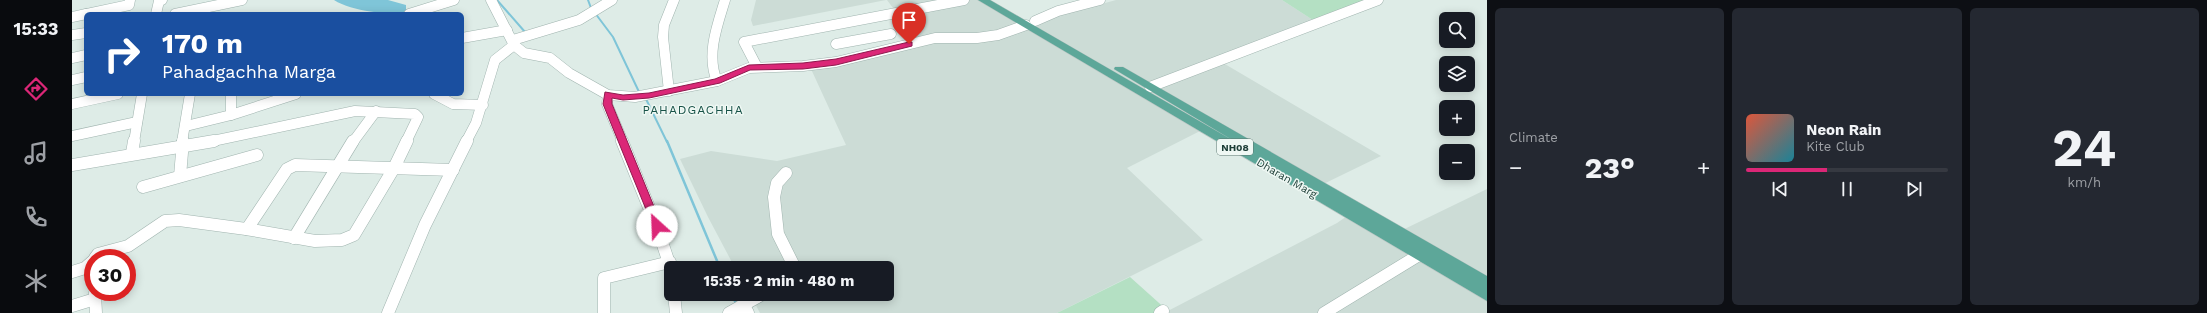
<!DOCTYPE html>
<html lang="en">
<head>
<meta charset="utf-8">
<style>
  body { margin:0; font-family:"Work Sans",sans-serif; background:#242831; color:#f1f3f6; height:100vh; display:flex; flex-direction:column; font-size:15px; white-space:nowrap }
  * { box-sizing:border-box; margin:0 }
  p { font-size:13px; color:#9ea1a6 }
  .icon { flex:none; width:22px; height:22px; fill:none; stroke:currentColor; stroke-width:2; stroke-linecap:round; stroke-linejoin:round }
  .map { position:relative; flex:1; overflow:hidden }
  .drawer { display:flex; flex-direction:column; gap:8px; padding:8px; background:#0d0f14; width:720px }
  .drawer>* { flex:none }
  .hud { position:absolute; left:12px; top:12px; width:380px; height:84px; border-radius:6px; box-shadow:0 2px 10px #0003; background:#1a4fa0; color:#fff; overflow:hidden }
  .buttons { position:absolute; left:1367px; top:12px; display:grid; gap:8px }
  .buttons a { display:grid; place-items:center; width:36px; height:36px; border-radius:6px; background:#171b24; box-shadow:0 2px 10px #0003; font-size:20px }
  .speed { position:absolute; left:12px; top:249px; display:flex; gap:8px; font-size:20px; font-weight:700; text-align:center }
  .speed>* { display:grid; place-content:center; width:52px; height:52px; border-radius:50%; background:#171b24; box-shadow:0 2px 10px #0003; line-height:1 }
  .speed .limit { border:6px solid #d22; background:#fff; color:#111 }
  .pin { position:absolute; display:grid; place-items:center; width:34px; height:34px; color:#fff; margin:-41px -17px; border-radius:50% 50% 50% 0; rotate:-45deg; box-shadow:0 0 4px #0007 }
  .pin .icon { rotate:45deg }
  .me { position:absolute; width:44px; margin:-22px; rotate:335deg; stroke-linejoin:round; filter:drop-shadow(0 0 3px #0008) }
  .turn { display:flex; align-items:center; gap:14px; height:84px; padding:0 12px; font-size:18px }
  .turn .icon { width:52px; height:52px; stroke-width:2.5 }
  .turn b { display:block; font-size:28px; line-height:34px }
  .big { font-size:30px; font-weight:700; line-height:1.1 }
  .drawer .card { flex:1; display:flex; flex-direction:column; justify-content:center; gap:6px; min-width:0; padding:0 14px; border-radius:6px; background:#242831 }
  .drawer .dial { align-items:center; gap:0 }
  .dial b { font-size:52px; line-height:1 }
  .song { display:flex; align-items:center; gap:12px }
  .cover { width:48px; height:48px; border-radius:6px; background:linear-gradient(135deg,hsl(10 70% 55%),hsl(190 70% 35%)) }
  .played { height:4px; border-radius:2px; background:linear-gradient(90deg,#db2777 40%,#363941 40%) }
  .keys { display:flex; justify-content:space-around; direction:ltr }
  .heat { display:flex; justify-content:space-between; align-items:center; font-size:22px; direction:ltr }
  .drawer .tiles { flex:1; display:grid; gap:8px; grid-template-columns:repeat(3,1fr) }
  .trip { position:absolute; left:592px; top:261px; width:230px; height:40px; border-radius:6px; background:#171b24; box-shadow:0 2px 10px #0003; font-weight:700; line-height:40px; text-align:center }
  main { display:flex; flex:1; min-height:0 }
  .tab-bar { display:flex; flex-direction:column; width:72px; justify-content:space-around; align-items:center; background:#090b0e; color:#9ea1a6 }
  .tab-bar .icon { width:28px; height:28px }
  .tab-bar .active { color:#db2777 }
  .tab-bar b { font-size:18px; color:#f1f3f6 }
  .map>svg:first-child { display:block }
  .built { fill:#ccdcd6 }
  .green { fill:#b4e0c3 }
  .water { fill:#7fc5d8 }
  .lines { fill:none; stroke-linecap:round; stroke-linejoin:round }
  .stream-far1 { stroke:#7fc5d8; stroke-width:2 }
  .stream { stroke:#7fc5d8; stroke-width:2.5 }
  .minor-far1-casing { stroke:#a0b4af; stroke-width:11 }
  .minor-casing { stroke:#a0b4af; stroke-width:13 }
  .major-casing { stroke:#c0c9c7; stroke-width:1 }
  .minor-far1 { stroke:#fff; stroke-width:10 }
  .minor { stroke:#fff; stroke-width:12 }
  .major { fill:#5da799; fill-rule:evenodd }
  .route { fill:#db2777; stroke:#8e194d }
  .labels { text-anchor:middle; stroke-width:3; stroke-linejoin:round; paint-order:stroke }
  .shield { fill:#eff8f4; stroke:#5c7670; stroke-width:1 }
  .shield-label { font-size:10px; font-weight:bold; fill:#1d3e37 }
  .street-label { font-size:11px; fill:#1d3e37; stroke:#eff8f4 }
  .neighbourhood-label { font-size:12px; letter-spacing:1px; fill:#175247; stroke:#eff8f4 }
</style>
</head>
<body>
<main>
<nav class="tab-bar">
<b>15:33</b>
<svg class="icon active" aria-label="directions" viewBox="0 0 24 24"><path d="M12 3l9 9-9 9-9-9zM9 14v-3h6M13 9l2 2-2 2"/></svg>
<svg class="icon" aria-label="music" viewBox="0 0 24 24"><path d="M9 18V5l10-2v13"/><circle cx="6" cy="18" r="3"/><circle cx="16" cy="16" r="3"/></svg>
<svg class="icon" aria-label="phone" viewBox="0 0 24 24"><path d="M5 4h4l2 5-3 2q2 4 5 5l2-3 5 2v4C11 20 4 13 5 4z"/></svg>
<svg class="icon" aria-label="climate" viewBox="0 0 24 24"><path d="M12 3v18M4 7l16 10M4 17L20 7"/></svg>
</nav>
<div class="map">
<svg width="1415" height="313" viewBox="0 0 1415 313">
  <rect width="100%" height="100%" fill="#deece7"/>
  <g class="built">
    <polygon points="684,0 814,0 681,26 679,20"/>
    <polygon points="815,0 911,0 954,25 1044,0 1210,0 1244,22 1146,60 1309,156 1237,191 1132,129 1055,168 1131,240 985,313 688,313 678,294 815,294 815,268 663,268 636,217 608,159 639,151 705,161 774,145 739,69 845,40"/>
    <polygon points="1415,189 1415,313 1092,313 1265,223 1278,214 1316,237"/>
  </g>
  <g class="green">
    <polygon points="1210,0 1303,0 1244,22"/>
    <polygon points="1058,277 1096,311 1091,313 985,313"/>
  </g>
  <path class="water" d="M262 0H316L334 5V11L338 14C315 14 281 12 262 0Z"/>
  <g class="lines">
    <g class="stream-far1">
      <polyline points="425,0 453,32"/>
      <polyline points="516,0 519,8"/>
      <polyline points="523,13 541,37 568,94"/>
      <polyline points="574,99 595,142"/>
    </g>
    <g class="stream">
      <polyline points="595,141 648,268"/>
      <polyline points="659,294 665,305"/>
    </g>
    <defs>
      <g id="minor-far1">
        <polyline points="419,0 442,45 452,53 478,58 497,73 536,95 563,97 645,81 677,68 731,66 764,62 863,38 905,38 926,35 954,25"/>
        <polyline points="15,14 57,5 58,0"/>
        <polyline points="84,14 87,1 90,0"/>
        <polyline points="103,14 170,0"/>
        <polyline points="337,14 382,0"/>
        <polyline points="0,17 14,14"/>
        <polyline points="963,21 986,11 1028,0"/>
        <polyline points="0,35 14,33"/>
        <polyline points="390,38 435,30"/>
        <polyline points="441,40 507,20 540,0"/>
        <polyline points="764,44 819,34"/>
        <polyline points="0,58 14,55"/>
        <polyline points="685,67 672,42 892,0"/>
        <polyline points="0,80 14,77"/>
        <path d="M645 81C634 55 645 26 653 0"/>
        <polyline points="1078,87 1306,0"/>
        <polyline points="597,91 591,37 592,25 602,0"/>
        <polyline points="159,94 159,115"/>
        <polyline points="362,94 381,104 411,105"/>
        <polyline points="536,95 535,104 551,142"/>
        <polyline points="0,104 46,94"/>
        <polyline points="114,126 159,115 224,94"/>
        <polyline points="0,136 65,122"/>
        <polyline points="62,142 70,94"/>
        <polyline points="110,142 118,94"/>
        <polyline points="136,142 283,111 343,114 346,117 334,142"/>
        <polyline points="281,142 304,111"/>
        <polyline points="394,142 404,123 423,60 442,45"/>
      </g>
      <g id="minor">
        <polyline points="550,141 585,227 599,269"/>
        <polyline points="60,153 62,141"/>
        <polyline points="0,165 142,141"/>
        <polyline points="714,173 705,183 702,197 706,234 723,268"/>
        <polyline points="108,176 111,141"/>
        <polyline points="71,187 185,155"/>
        <polyline points="175,229 215,169 223,165 381,170"/>
        <polyline points="222,238 281,141"/>
        <polyline points="23,258 26,254 56,246 93,221 107,220 174,229 243,241 270,240 282,235 322,168 335,141"/>
        <polyline points="0,272 13,268 21,261"/>
        <polyline points="23,293 24,313"/>
        <polyline points="602,294 604,313"/>
        <polyline points="671,304 676,313"/>
        <polyline points="0,306 23,299"/>
        <polyline points="316,313 353,225 395,141"/>
        <polyline points="532,313 532,278 598,262"/>
        <polyline points="657,313 691,294"/>
        <polyline points="1088,313 1091,311"/>
        <polyline points="1252,313 1347,255"/>
      </g>
      <polygon id="major" points="906,0 918,0 1167,144 1042,69 1043,67 1051,67 1415,276 1415,301"/>
    </defs>
    <use href="#minor-far1" class="minor-far1-casing"/>
    <use href="#minor" class="minor-casing"/>
    <use href="#major" class="major-casing"/>
    <use href="#minor-far1" class="minor-far1"/>
    <use href="#minor" class="minor"/>
    <use href="#major" class="major"/>
  </g>
  <polygon class="route" points="837,42 840,42 840,46 764,65 731,69 678,70 648,83 577,98 551,100 540,98 540,104 590,226 589,229 582,229 531,104 533,92 551,95 577,93 643,79 677,65 731,63 764,59"/>
  <g class="labels">
    <rect class="shield" x="1145" y="139" width="36" height="16" rx="3"/>
    <g class="shield-label">
      <text x="1163" y="151">NH08</text>
    </g>
    <g class="street-label">
      <text transform="translate(1215 178) rotate(30)" y="4">Dharan Marg</text>
    </g>
    <g class="neighbourhood-label">
      <text x="621" y="114">PAHADGACHHA</text>
    </g>
  </g>
</svg>
<div class="buttons">
<a><svg class="icon" aria-label="search" viewBox="0 0 24 24"><circle cx="10" cy="10" r="6"/><path d="M15 15l6 6"/></svg></a>
<a><svg class="icon" aria-label="layers" viewBox="0 0 24 24"><path d="M12 4l9 5-9 5-9-5zM3 14l9 5 9-5"/></svg></a>
<a>+</a>
<a>−</a>
</div>
<div class="speed"><div class="limit">30</div></div>
<div class="pin" style="left:837px;top:44px;background:#d93025"><svg class="icon" aria-label="arrive" viewBox="0 0 24 24"><path d="M6 21V4h12l-3 4 3 4H6"/></svg></div>
<svg class="me" style="left:585px;top:226px" viewBox="-20 -20 40 40"><circle r="19" fill="#fff"/><path d="M0-13L10 11 0 6-10 11z" fill="#db2777"/></svg>
<div class="trip">15:35 · 2 min · 480 m</div>
<div class="hud">
<div class="turn"><svg class="icon" aria-label="right" viewBox="0 0 24 24"><path d="M7 20v-9h11M14 6l5 5-5 5"/></svg><div><b>170 m</b>Pahadgachha Marga</div></div>
</div>
</div>
<section class="drawer">
<div class="tiles">
<div class="card"><p>Climate</p>
<div class="heat"><a>−</a><b class="big">23°</b><a>+</a></div>
</div>
<div class="card">
<div class="song"><i class="cover"></i><div><b>Neon Rain</b><p>Kite Club</p></div></div>
<div class="played"></div>
<div class="keys"><svg class="icon" aria-label="previous" viewBox="0 0 24 24"><path d="M18 5L8 12l10 7zM5 5v14"/></svg><svg class="icon" aria-label="pause" viewBox="0 0 24 24"><path d="M8 5v14M16 5v14"/></svg><svg class="icon" aria-label="next" viewBox="0 0 24 24"><path d="M6 5l10 7-10 7zM19 5v14"/></svg></div>
</div>
<div class="card dial"><b>24</b><p>km/h</p></div>
</div>
</section>
</main>
</body>
</html>
